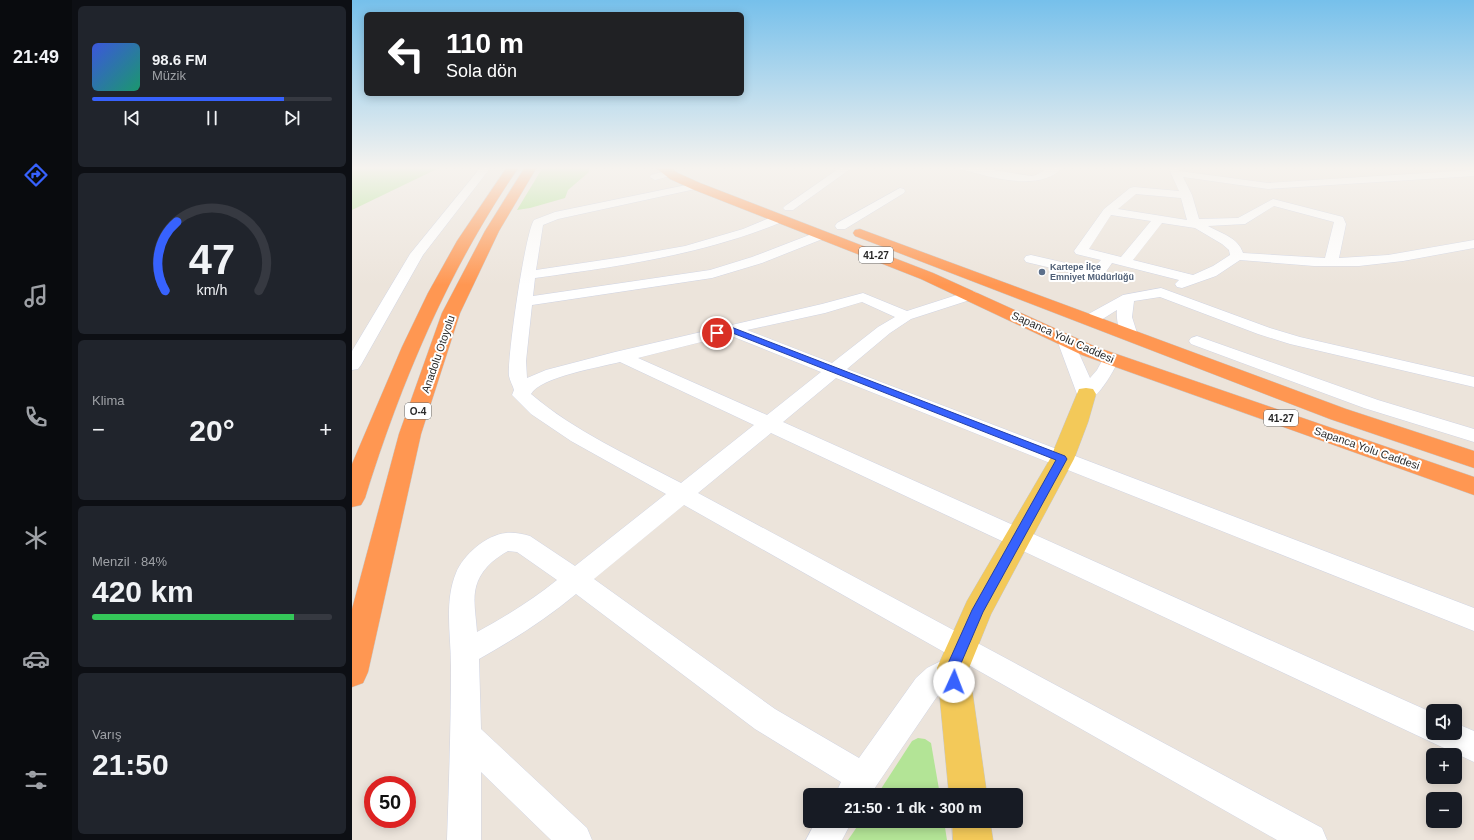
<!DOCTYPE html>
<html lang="tr">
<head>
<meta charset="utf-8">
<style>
  body { margin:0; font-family:Helvetica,sans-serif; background:#20242c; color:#f1f3f6; height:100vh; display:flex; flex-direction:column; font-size:15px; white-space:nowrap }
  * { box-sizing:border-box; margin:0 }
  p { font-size:13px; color:#9ea1a6 }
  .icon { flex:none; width:22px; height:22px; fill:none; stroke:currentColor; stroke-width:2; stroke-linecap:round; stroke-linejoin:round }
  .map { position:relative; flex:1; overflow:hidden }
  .sheet { display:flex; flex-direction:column; gap:6px; padding:6px; background:#0d0f14; width:280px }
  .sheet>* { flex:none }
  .top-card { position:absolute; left:12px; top:12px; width:380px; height:84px; border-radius:6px; box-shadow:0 2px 10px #0003; background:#202124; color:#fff; overflow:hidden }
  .controls { position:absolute; left:1074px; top:704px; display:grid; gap:8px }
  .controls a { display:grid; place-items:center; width:36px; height:36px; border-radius:6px; background:#171b24; box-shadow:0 2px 10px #0003; font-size:20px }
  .speed { position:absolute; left:12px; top:776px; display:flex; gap:8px; font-size:20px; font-weight:700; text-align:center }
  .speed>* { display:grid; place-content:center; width:52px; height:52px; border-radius:50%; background:#171b24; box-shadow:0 2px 10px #0003; line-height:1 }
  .speed .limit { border:6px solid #d22; background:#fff; color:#111 }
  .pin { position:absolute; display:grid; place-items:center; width:34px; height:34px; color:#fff; margin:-17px; border:2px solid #fff; border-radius:50%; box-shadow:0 1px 4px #0007 }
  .me { position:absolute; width:44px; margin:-22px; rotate:2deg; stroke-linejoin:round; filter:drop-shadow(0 0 3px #0008) }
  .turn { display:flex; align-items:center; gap:14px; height:84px; padding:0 16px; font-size:18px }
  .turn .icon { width:52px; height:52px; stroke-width:2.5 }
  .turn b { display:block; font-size:28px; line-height:34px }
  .big { font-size:30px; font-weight:700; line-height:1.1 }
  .sheet .widget { flex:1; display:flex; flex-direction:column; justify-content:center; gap:6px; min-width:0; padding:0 14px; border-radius:6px; background:#20242c }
  .sheet .dial { align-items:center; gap:0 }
  .dial svg { height:104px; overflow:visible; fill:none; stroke:#363941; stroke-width:7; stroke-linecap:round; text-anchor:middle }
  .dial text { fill:#f1f3f6; stroke:none }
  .song { display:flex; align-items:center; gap:12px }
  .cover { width:48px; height:48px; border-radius:6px; background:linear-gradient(135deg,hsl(230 70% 55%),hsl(160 70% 35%)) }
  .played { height:4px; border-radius:2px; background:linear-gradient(90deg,#3762fd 80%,#363941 80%) }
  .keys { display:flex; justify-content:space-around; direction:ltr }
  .heat { display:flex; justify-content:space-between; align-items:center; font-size:22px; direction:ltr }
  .charge { height:6px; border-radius:3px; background:linear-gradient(90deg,#34c759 84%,#363941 0) }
  .trip { position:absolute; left:451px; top:788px; width:220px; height:40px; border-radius:6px; background:#171b24; box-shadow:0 2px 10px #0003; font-weight:700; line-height:40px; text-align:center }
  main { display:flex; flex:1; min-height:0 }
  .tabs { display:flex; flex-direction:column; width:72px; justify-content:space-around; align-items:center; background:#090b0e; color:#9ea1a6 }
  .tabs .icon { width:28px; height:28px }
  .tabs .on { color:#3762fd }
  .tabs b { font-size:18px; color:#f1f3f6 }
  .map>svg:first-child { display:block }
  .green { fill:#b3e496 }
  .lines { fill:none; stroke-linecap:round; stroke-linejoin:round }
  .minor-casing { stroke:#d0d4e3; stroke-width:1 }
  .major-casing { stroke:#c7c7c7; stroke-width:1 }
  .highway-casing { stroke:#c7c7c7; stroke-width:1 }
  .minor { fill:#fff; fill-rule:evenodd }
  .major { fill:#f3c959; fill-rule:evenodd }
  .highway { fill:#ff9752; fill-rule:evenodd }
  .route { fill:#3762fd; stroke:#2440a4 }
  .service-dot { fill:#5c6f8a; stroke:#fff; stroke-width:1.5 }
  .labels { text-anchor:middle; stroke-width:4; stroke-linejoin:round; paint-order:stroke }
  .far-service-label { font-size:9px; font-weight:bold; fill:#4e5e75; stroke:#fff; text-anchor:start }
  .shield { fill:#fff; stroke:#696969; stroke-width:1 }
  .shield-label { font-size:10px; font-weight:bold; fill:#292929 }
  .street-label { font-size:11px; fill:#292929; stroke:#fff }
</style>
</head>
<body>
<main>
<nav class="tabs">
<b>21:49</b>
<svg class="icon on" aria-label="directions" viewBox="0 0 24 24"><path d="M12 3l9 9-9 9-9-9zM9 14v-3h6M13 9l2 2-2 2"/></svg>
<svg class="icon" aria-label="music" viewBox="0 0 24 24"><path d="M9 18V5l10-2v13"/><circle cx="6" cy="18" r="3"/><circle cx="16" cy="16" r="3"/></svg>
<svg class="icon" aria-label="phone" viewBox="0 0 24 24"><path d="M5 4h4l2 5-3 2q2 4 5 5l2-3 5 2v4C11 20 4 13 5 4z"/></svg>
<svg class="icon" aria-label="climate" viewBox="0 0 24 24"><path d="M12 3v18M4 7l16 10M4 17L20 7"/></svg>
<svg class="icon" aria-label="car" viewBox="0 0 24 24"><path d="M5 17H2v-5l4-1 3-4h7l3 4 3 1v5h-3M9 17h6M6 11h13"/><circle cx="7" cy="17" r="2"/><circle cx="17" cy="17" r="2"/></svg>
<svg class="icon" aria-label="filters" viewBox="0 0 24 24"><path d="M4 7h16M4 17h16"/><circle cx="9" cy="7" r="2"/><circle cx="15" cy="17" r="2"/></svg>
</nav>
<section class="sheet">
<div class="widget">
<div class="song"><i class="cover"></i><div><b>98.6 FM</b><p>Müzik</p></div></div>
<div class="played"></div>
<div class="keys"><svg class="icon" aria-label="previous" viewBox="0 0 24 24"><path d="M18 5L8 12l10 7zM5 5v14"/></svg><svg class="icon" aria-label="pause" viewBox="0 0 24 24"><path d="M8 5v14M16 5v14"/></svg><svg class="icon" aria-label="next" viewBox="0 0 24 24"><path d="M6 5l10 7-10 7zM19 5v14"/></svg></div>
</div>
<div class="widget dial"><svg viewBox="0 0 100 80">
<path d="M14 69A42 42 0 1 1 86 69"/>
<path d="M14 69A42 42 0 0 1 23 16" stroke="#3762fd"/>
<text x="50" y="56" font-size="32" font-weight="700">47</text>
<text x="50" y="72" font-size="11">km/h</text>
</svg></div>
<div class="widget"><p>Klima</p>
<div class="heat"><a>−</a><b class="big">20°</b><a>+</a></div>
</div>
<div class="widget"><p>Menzil · 84%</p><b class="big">420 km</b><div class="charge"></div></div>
<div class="widget"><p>Varış</p><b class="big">21:50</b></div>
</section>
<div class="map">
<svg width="1122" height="840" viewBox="0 0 1122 840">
  <rect width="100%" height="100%" fill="#ece4db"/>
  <g class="green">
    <polygon points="0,167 89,167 0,210"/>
    <polygon points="191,167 237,167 237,172 216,190 213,198 178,208 165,210"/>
    <polygon points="566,738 573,739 579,743 588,795 525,795 560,741"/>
    <polygon points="509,821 592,821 595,840 496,840"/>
  </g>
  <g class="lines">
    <defs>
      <g id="minor">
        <polygon points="129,167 139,167 71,255 9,365 6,369 0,370 0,351 58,254"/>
        <polygon points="489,167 501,167 441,210 433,210 431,208 433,206"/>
        <path d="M608 167C632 167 656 173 680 176L684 175 698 167H711C689 193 637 177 609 169Z"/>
        <path d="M816 167H826L827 171 916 183 1122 170V176L916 189 831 177 840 195 847 219 886 218 921 199 991 217 994 224 987 258 1036 255 1122 240V248L1051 261 1007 266H962L888 260 864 276 830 288 825 287 823 284 827 280 760 263 753 273 742 278 674 262 672 259 674 256 679 255 740 269 749 260 724 254 722 251 752 209 778 188 782 187 827 191ZM784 194 829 198 835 220 766 209ZM922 206 982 222 973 258 891 253C886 237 868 233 856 226L893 224ZM759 215 799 221 769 257 737 249ZM810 223 843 228 870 244 877 250 878 255 861 266 841 275 781 260Z"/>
        <polygon points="318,170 322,171 323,173 322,175 303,180 298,177 299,175"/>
        <path d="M344 183 348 184 349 186 348 188 206 219 191 225 184 270 271 257 333 246 391 229 422 216H430L432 219 430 222C349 255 269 266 183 278L181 296 358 270 400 257 465 232H473L475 235 473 238 410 263 360 278 180 305 174 361 175 378 194 370 263 352 470 304 511 293 555 311 614 292 619 291 624 292 626 295 624 298 559 319 538 333 495 369 1122 608V631L484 378 431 422 1081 713V733H1103V723L1122 731V762L419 433 346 493 970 828 975 840H925L613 663 615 668 611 677 595 686 584 698 518 795H483L489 782 403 729 224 594C194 619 161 640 127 659L129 729 235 828 240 840H199L129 772V840H95C97 782 99 724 99 666 99 636 92 602 104 573 111 555 134 535 154 533 162 532 171 534 178 536L223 566 314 494 219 441 179 414 160 395 162 390C161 386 158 381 157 376 155 359 173 233 182 220L203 212ZM510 302 543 317 526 327 480 363 395 330 473 313ZM377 335 469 372 415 415 286 358ZM268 362 402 425 329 483C278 456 222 431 179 394 188 377 249 367 268 362ZM332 505 599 656 575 668 564 678 507 758 423 709 242 579ZM156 551 165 552 205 580C180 600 153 617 125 632 123 603 116 584 140 562 145 558 150 554 156 551Z"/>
        <polygon points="548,188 552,189 553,191 552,193 493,229 485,229 483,226 485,223"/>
        <path d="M809 288 918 328 948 337 1122 377V387L938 344 906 334 808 297 782 301 780 317 786 336 784 339 778 341 772 339C767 331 764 320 765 310 755 316 743 326 731 323L728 320 731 317 771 295Z"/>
        <path d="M713 335 719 337 721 340 738 378 745 370 753 355 759 354 765 355 767 359C763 369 749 393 740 398 736 400 732 399 728 398L725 394 705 340 707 337Z"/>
        <polygon points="845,336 1026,400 1122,429 1122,442 1012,408 839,344 837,341 839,338"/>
        <polygon points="464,821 500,821 490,840 454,840"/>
      </g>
      <g id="major">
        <polygon points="734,388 741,389 744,394 736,422 722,459 639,614 617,668 635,795 597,795 585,668 615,601 698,459 727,389"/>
        <polygon points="600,821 638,821 641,840 601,840"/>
      </g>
      <g id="highway">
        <path d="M155 167H167C97 268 49 382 13 498L9 505 0 507V464L50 347 76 293 105 241Z"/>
        <polygon points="173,167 185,167 147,231 108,313 69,434 16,672 11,683 0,687 0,609 47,434 90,313 133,231"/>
        <polygon points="303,167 317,167 326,173 348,183 581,273 744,347 1122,477 1122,495 730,355 569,279 340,189 318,179"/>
        <polygon points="508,229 994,409 1122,451 1122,468 978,419 503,236 501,233 503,230"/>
      </g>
    </defs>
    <use href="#minor" class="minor-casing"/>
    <use href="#major" class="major-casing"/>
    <use href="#highway" class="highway-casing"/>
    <use href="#minor" class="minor"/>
    <use href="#major" class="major"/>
    <use href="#highway" class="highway"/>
  </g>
  <linearGradient id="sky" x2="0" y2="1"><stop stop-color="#76c0eb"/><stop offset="0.59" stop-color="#f6f3ef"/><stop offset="1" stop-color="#f6f3ef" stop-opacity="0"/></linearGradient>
  <rect width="1122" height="285" fill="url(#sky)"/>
  <polygon class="route" points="379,327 713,456 715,459 631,612 607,668 609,682 607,686 602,688 598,686 594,668 620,610 704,460 378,332 365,335 361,333 363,331"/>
  <circle class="service-dot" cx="690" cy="272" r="4"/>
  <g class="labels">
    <g class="far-service-label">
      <text x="698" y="270">Kartepe İlçe<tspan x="698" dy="10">Emniyet Müdürlüğü</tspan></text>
    </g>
    <g class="shield">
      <rect x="507" y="247" width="34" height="16" rx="3"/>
      <rect x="53" y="403" width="26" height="16" rx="3"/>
      <rect x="912" y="410" width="34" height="16" rx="3"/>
    </g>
    <g class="shield-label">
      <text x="524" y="259">41-27</text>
      <text x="66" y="415">O-4</text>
      <text x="929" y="422">41-27</text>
    </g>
    <g class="street-label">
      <text transform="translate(711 337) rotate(24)" y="4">Sapanca Yolu Caddesi</text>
      <text transform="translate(86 354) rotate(-71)" y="4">Anadolu Otoyolu</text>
      <text transform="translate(1015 448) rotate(19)" y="4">Sapanca Yolu Caddesi</text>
    </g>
  </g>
</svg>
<div class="controls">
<a><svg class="icon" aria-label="sound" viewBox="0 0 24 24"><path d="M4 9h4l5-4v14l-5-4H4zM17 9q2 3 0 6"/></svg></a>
<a>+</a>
<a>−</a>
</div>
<div class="speed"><div class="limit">50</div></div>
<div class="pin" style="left:365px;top:333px;background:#d93025"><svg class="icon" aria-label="arrive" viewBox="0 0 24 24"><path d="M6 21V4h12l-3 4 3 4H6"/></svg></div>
<svg class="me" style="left:602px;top:682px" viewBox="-20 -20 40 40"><circle r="19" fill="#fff"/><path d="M0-13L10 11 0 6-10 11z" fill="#3762fd"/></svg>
<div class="trip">21:50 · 1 dk · 300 m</div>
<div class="top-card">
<div class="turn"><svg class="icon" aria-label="left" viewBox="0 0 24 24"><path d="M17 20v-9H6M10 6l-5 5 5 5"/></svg><div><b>110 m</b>Sola dön</div></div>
</div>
</div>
</main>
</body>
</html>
